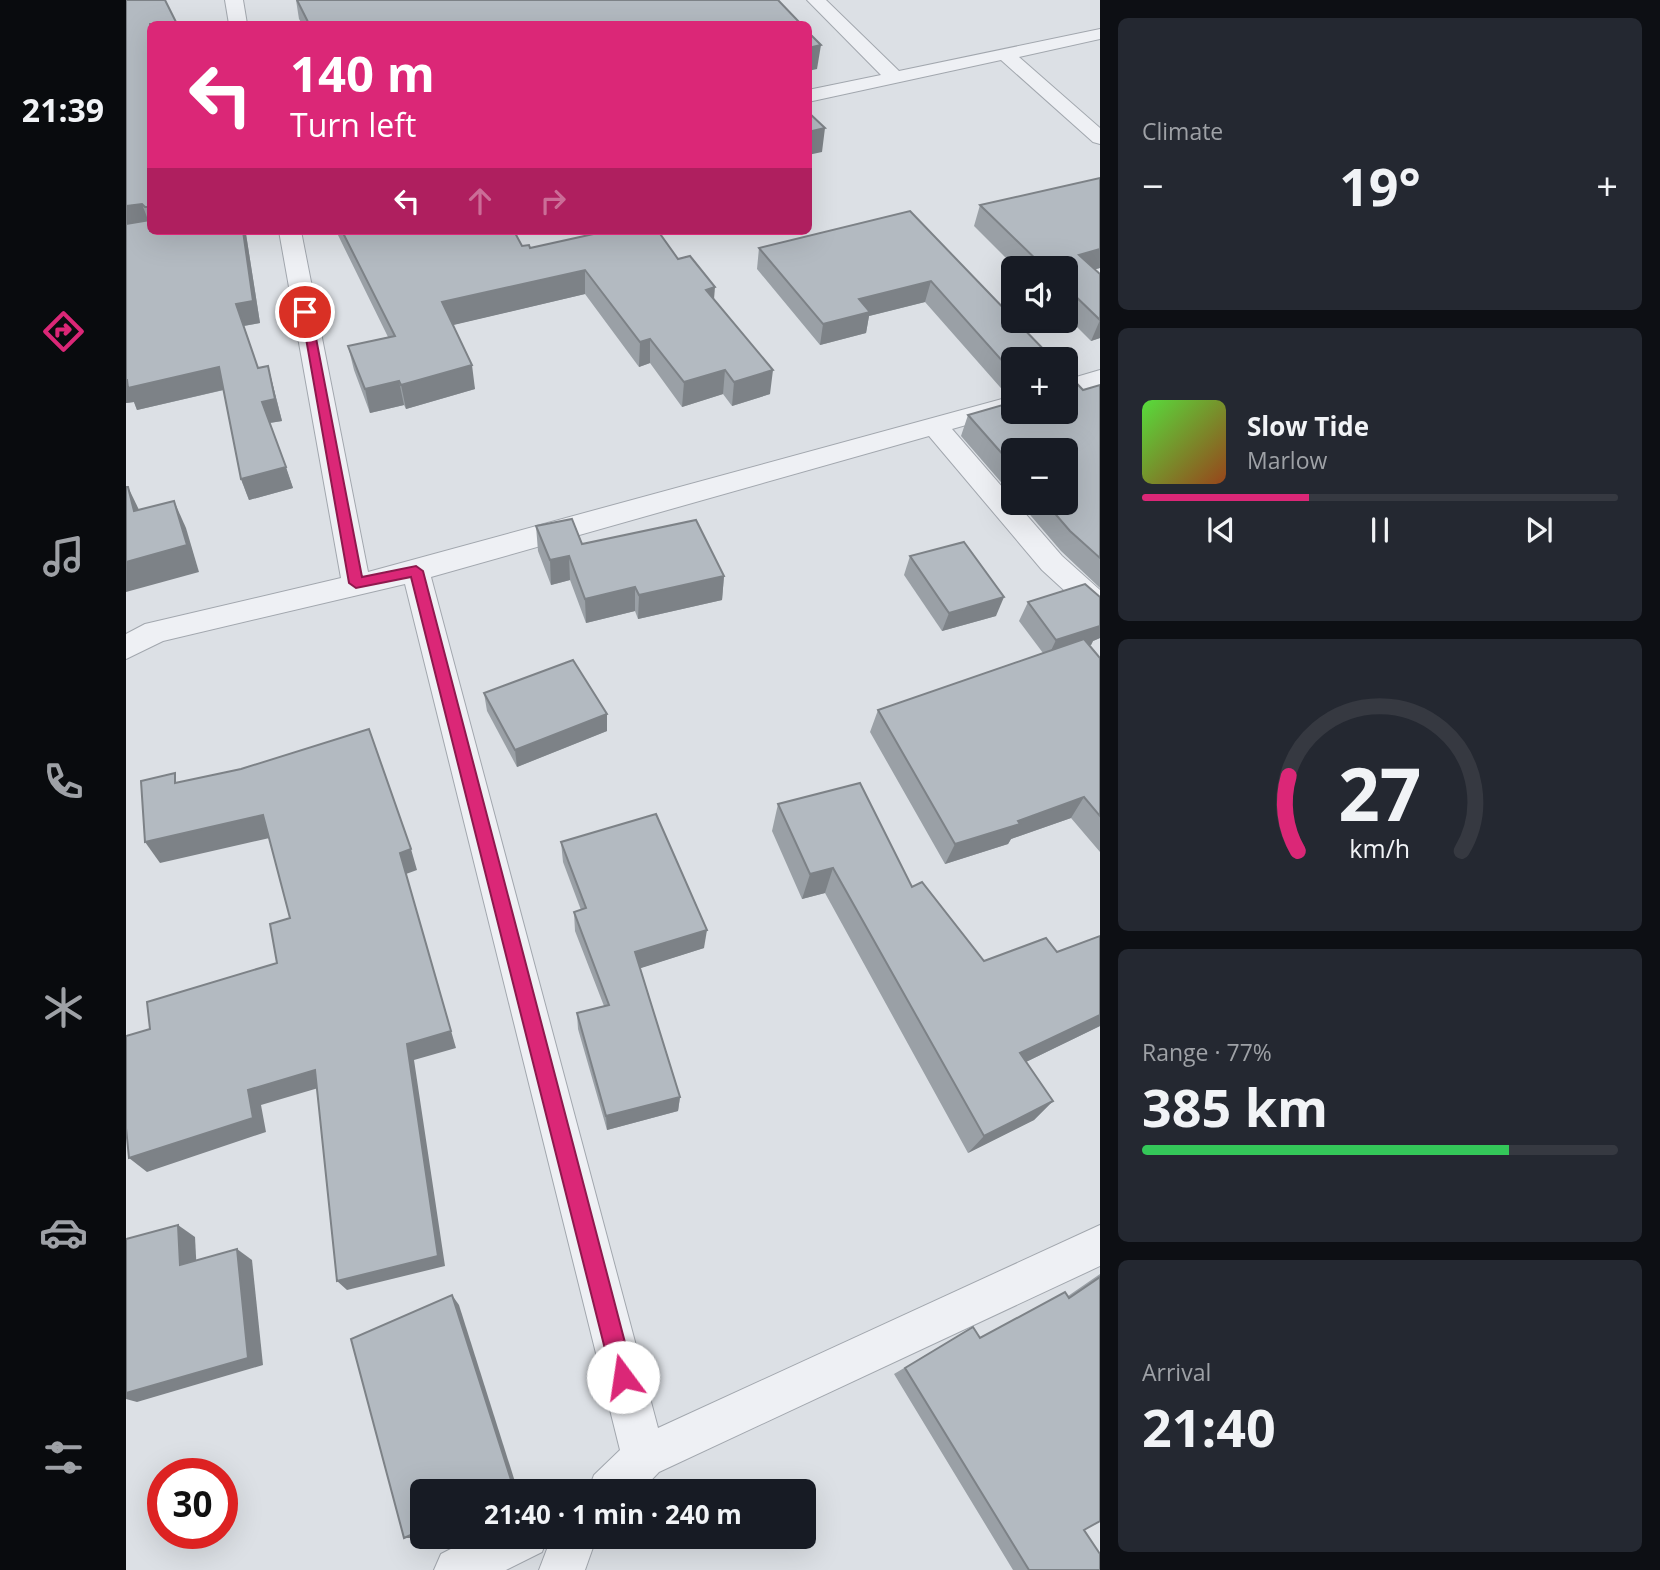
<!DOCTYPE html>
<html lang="en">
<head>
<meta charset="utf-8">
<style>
  body { margin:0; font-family:"Open Sans",sans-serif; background:#242831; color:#f1f3f6; height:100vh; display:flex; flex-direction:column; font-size:26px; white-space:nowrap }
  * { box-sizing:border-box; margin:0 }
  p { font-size:23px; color:#9ea1a6 }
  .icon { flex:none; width:38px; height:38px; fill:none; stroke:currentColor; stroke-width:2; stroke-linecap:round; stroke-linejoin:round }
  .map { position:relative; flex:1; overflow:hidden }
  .details { display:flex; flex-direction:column; gap:18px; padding:18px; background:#0d0f14; width:560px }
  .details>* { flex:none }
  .hud { position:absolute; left:21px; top:21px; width:665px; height:214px; border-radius:10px; box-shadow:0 7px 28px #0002; background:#db2777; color:#fff; overflow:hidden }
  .fabs { position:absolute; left:875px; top:256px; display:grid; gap:14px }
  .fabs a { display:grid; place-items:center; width:77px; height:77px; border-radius:10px; background:#171b24; box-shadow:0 7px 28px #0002; font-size:35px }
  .speed { position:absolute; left:21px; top:1458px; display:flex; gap:14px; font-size:35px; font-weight:700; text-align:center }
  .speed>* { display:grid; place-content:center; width:91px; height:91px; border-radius:50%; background:#171b24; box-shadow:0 7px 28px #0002; line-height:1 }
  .speed .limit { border:10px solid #d22; background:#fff; color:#111 }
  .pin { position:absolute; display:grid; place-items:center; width:60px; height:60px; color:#fff; margin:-30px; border:4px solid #fff; border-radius:50%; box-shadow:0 2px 7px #0007 }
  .me { position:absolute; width:77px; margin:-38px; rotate:346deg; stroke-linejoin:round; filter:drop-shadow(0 0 5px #0008) }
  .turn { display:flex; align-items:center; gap:24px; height:147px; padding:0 28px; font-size:32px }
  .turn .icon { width:91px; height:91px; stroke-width:2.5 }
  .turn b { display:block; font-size:49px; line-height:60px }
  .lanes { display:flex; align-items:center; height:66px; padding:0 28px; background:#0003; justify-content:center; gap:35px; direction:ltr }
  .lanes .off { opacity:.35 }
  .big { font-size:52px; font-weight:700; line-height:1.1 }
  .details .tile { flex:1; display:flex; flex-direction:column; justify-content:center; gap:10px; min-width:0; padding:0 24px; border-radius:10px; background:#242831 }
  .details .dial { align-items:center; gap:0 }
  .dial svg { height:182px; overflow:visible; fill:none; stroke:#363941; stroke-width:7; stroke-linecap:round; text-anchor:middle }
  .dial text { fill:#f1f3f6; stroke:none }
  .song { display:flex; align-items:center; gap:21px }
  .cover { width:84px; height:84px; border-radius:10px; background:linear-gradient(135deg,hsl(110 70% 55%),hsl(20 70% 35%)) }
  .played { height:7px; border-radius:4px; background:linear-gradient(90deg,#db2777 35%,#363941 35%) }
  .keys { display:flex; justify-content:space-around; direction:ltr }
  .heat { display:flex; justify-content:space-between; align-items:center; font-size:38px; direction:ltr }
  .charge { height:10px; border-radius:5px; background:linear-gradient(90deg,#34c759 77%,#363941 0) }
  .trip { position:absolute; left:284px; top:1479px; width:406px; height:70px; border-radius:10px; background:#171b24; box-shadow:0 7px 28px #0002; font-weight:700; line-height:70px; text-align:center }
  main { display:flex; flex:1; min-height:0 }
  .tabs { display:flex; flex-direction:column; width:126px; justify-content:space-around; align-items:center; background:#090b0e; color:#9ea1a6 }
  .tabs .icon { width:49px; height:49px }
  .tabs .selected { color:#db2777 }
  .tabs b { font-size:32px; color:#f1f3f6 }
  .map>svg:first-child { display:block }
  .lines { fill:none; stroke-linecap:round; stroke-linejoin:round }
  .minor-casing { stroke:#a2a7ae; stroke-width:2 }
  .minor { fill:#eef0f4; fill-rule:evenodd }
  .wall { fill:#9aa0a6 }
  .shaded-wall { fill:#7d8287 }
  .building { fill:#b3bac1; stroke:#7d8287; stroke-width:2 }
  .route { fill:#db2777; stroke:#8e194d; stroke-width:2 }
</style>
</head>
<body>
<main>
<nav class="tabs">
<b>21:39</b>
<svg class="icon selected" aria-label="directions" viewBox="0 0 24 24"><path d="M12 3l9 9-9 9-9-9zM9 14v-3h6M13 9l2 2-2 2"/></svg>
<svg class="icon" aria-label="music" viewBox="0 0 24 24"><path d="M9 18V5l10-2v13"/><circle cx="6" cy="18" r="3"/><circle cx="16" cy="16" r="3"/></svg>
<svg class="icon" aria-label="phone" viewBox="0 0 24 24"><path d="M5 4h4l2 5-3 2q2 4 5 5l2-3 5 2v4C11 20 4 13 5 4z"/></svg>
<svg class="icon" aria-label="climate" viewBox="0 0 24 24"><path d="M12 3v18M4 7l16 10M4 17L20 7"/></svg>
<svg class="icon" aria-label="car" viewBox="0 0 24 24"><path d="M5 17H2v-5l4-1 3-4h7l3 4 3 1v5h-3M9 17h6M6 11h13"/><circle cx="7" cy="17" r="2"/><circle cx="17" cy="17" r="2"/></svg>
<svg class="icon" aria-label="filters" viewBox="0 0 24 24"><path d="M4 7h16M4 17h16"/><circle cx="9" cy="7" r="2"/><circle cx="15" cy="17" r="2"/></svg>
</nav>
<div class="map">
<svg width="974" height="1570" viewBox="0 0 974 1570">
  <rect width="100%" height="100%" fill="#dce0e5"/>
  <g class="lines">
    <defs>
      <g id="minor">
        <polygon points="99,0 117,0 121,24 103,24"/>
        <polygon points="681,0 700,0 773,71 974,29 974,39 893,57 974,128 974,144 967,142 875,60 682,102 682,90 755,75"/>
        <polygon points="153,231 175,231 242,572 887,396 887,411 890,411 826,429 936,556 974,590 974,617 964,614 916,570 803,436 305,577 532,1428 974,1225 974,1266 533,1472 515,1491 462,1491 468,1475 494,1450 279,584 37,641 0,659 0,634 19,624 215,578"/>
        <polygon points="974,370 974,386 940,396 940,380"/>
        <polygon points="350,1536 422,1536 416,1552 380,1570 308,1570 315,1554"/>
        <polygon points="426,1536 471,1536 459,1570 413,1570"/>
      </g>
    </defs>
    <use href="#minor" class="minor-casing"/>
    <use href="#minor" class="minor"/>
  </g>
  <g class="wall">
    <polygon points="170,0 652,0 675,24 176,24 173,19"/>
    <polygon points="24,24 24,231 141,231 120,234 134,323 118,326 132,368 142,366 156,421 144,423 167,488 123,500 115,479 98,390 11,410 8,402 0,403"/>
    <polygon points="974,178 974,268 969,269 974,274 974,338 965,341 940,316 940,268 890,268 848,226 854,205"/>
    <polygon points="784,211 887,359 887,394 881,395 799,302 743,316 740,333 694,345 631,269 633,248"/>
    <polygon points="210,231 388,231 396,246 404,248 469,234 467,231 532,231 552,259 588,300 644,394 606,406 597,394 556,407 524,363 513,367 459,294 326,325 349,389 280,409 278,405 244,413 228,370 222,346 262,337"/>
    <polygon points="974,385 974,588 935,551 893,502 940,502 887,450 887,496 835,436 842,415 957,390"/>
    <polygon points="410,526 456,544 598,576 596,600 512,619 509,611 460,623 444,580 425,585 412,551"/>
    <polygon points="784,556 870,616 816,631 778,575"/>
    <polygon points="972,597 974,597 974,638 967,641 965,645 963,645 974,658 974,852 945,818 885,839 882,844 819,864 744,732 752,710 917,653 893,621 902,602"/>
    <polygon points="358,693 481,714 481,731 391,767 361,711"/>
    <polygon points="652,804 786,887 858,961 931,952 974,936 974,1026 900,1062 927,1101 908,1120 842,1153 699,893 676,899 646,831"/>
    <polygon points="435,842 578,948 514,968 554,1097 552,1111 481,1130 452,1029 451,1013 478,1006 449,931 448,912 455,910 437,862"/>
    <polygon points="974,1274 974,1521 958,1530 974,1570 887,1570 768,1374 847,1327 854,1337 942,1296"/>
  </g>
  <g class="shaded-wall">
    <polygon points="695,45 691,69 682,71 682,48"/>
    <polygon points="699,128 696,152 682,155 682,132"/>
    <polygon points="16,204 24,225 0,229 0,206"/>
    <polygon points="117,231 141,231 120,234 134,323 117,326 110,304"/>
    <polygon points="974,249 974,268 945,276 953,255"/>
    <polygon points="459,270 459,294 319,327 316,302"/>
    <polygon points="805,281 799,302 743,316 740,333 694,345 697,324 733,299"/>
    <polygon points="589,287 587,312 580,290"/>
    <polygon points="974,320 974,338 965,341"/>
    <polygon points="524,339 524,363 513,367 514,342"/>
    <polygon points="346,365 349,389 280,409 275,385"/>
    <polygon points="142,366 156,421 143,423 136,402"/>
    <polygon points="93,367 101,389 11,410 8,402 0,403 0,380"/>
    <polygon points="599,370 597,394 556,407 558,382"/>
    <polygon points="647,370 644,394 606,406 608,382"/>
    <polygon points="273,381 278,405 244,413 239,389"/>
    <polygon points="160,467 167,488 123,500 115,479"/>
    <polygon points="2,487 15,514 8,511"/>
    <polygon points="48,501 60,528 73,572 0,592 0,562"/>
    <polygon points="443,556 444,580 425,585 424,560"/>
    <polygon points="598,576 596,600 512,619 513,595"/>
    <polygon points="509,587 509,611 460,623 459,599"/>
    <polygon points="878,597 870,616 816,631 823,613"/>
    <polygon points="974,623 974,638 967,641 965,645 921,659 930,640"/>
    <polygon points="481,714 481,731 391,767 389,750"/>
    <polygon points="958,797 945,818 885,839 882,844 819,864 829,844"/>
    <polygon points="137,815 148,837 34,863 19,842"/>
    <polygon points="285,849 291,870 280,874 330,1048 288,1060 319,1266 221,1290 211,1281 274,853"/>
    <polygon points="707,868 699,893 676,899 684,874"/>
    <polygon points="581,930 578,948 509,970 509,952"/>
    <polygon points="974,1015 974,1026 877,1073 894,1053"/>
    <polygon points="189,1070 199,1086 135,1105 140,1132 21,1172 3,1158 122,1090"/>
    <polygon points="554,1097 552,1111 481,1130 480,1116"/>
    <polygon points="927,1101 908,1120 842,1153 858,1136"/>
    <polygon points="52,1225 69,1237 71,1275 54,1265"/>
    <polygon points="111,1249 126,1260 137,1365 11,1402 0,1399 0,1393"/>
    <polygon points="326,1295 333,1305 391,1488 385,1491 377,1491"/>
    <polygon points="296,1530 296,1534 288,1538 278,1538"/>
  </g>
  <g class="building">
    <polygon points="0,0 39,0 51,24 24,24 24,207 19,207 16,204 0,206"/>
    <polygon points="171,0 652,0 675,24 183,24"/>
    <polygon points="682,32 695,45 682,48"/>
    <polygon points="682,112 699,128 682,132"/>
    <polygon points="974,178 974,249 953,255 974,274 974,320 940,287 940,268 919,268 854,205"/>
    <polygon points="784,211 887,318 887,320 889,320 927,359 887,359 887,373 805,281 733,299 744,312 697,324 633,248"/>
    <polygon points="24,220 24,231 117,231 127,301 110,304 132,368 142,366 149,399 136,402 160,467 115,479 93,367 2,388 1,380 0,380 0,224"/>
    <polygon points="216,231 388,231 396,246 403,245 404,248 481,231 532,231 552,259 564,256 589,287 580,290 647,370 608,382 599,370 558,382 524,339 514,342 459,270 316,302 346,365 275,385 273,381 239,389 222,346 269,336"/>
    <polygon points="940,372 957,390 974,385 974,558 944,531 919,502 940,502 940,450 887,450 887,466 842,415 887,402 887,411 940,411"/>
    <polygon points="0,487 2,487 8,511 48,501 61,545 0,562"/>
    <polygon points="446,519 456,544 570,520 598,576 513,595 509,587 459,599 443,556 424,560 410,526"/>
    <polygon points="838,542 878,597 823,613 784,556"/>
    <polygon points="959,584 974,597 974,626 930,640 902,602"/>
    <polygon points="958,639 974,658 974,816 958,797 892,821 894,824 829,844 752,710"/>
    <polygon points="447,660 481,714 389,750 358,693"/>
    <polygon points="243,729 285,849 274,853 325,1031 281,1044 312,1256 211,1281 189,1070 122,1090 127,1118 3,1158 0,1128 0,1036 24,1029 21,1002 151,963 144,924 164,918 137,815 19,842 15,781 49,773 49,783 115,769"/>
    <polygon points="734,783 786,887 796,882 858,961 920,938 931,952 974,936 974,1015 894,1053 927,1101 858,1136 707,868 684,874 652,804"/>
    <polygon points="530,814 581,930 509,952 554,1097 480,1116 451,1013 483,1005 448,912 460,908 435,842"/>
    <polygon points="52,1225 54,1265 111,1249 122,1358 0,1393 0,1239"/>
    <polygon points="974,1277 974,1521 958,1530 974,1554 974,1570 903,1570 779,1368 847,1327 854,1338 939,1292 943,1298"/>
    <polygon points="326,1295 387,1486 377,1491 296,1491 296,1530 278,1538 225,1339"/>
  </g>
  <polygon class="route" points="175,310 185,312 236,577 290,566 297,571 508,1377 505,1384 497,1388 489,1384 486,1377 285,577 230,588 223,583"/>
</svg>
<div class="fabs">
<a><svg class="icon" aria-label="sound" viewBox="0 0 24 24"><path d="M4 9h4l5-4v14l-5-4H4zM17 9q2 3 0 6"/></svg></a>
<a>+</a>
<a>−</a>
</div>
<div class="speed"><div class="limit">30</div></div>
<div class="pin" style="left:179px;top:312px;background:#d93025"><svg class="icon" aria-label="arrive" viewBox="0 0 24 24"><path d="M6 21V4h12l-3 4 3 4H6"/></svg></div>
<svg class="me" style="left:497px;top:1377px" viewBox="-20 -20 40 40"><circle r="19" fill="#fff"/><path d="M0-13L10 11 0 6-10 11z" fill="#db2777"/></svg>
<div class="trip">21:40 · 1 min · 240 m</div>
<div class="hud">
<div class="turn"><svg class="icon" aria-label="left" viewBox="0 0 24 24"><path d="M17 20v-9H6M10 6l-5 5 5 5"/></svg><div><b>140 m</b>Turn left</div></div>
<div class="lanes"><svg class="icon" aria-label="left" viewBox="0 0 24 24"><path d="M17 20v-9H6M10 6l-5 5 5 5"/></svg><svg class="icon off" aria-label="ahead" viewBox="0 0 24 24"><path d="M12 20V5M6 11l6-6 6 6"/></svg><svg class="icon off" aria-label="right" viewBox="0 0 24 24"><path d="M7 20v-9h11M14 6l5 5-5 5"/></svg></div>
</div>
</div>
<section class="details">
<div class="tile"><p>Climate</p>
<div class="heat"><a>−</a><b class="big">19°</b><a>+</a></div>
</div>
<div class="tile">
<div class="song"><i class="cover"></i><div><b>Slow Tide</b><p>Marlow</p></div></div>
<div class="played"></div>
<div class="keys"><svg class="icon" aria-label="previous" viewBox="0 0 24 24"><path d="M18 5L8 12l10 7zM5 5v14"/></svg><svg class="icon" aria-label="pause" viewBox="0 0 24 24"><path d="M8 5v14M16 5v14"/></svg><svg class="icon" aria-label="next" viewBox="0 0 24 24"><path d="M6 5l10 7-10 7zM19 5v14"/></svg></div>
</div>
<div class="tile dial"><svg viewBox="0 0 100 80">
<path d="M14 69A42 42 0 1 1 86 69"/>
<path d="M14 69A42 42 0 0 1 10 36" stroke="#db2777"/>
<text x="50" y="56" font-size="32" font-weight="700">27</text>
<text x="50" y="72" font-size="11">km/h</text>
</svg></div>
<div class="tile"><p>Range · 77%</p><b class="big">385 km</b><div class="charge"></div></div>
<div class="tile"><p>Arrival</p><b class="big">21:40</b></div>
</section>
</main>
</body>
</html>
